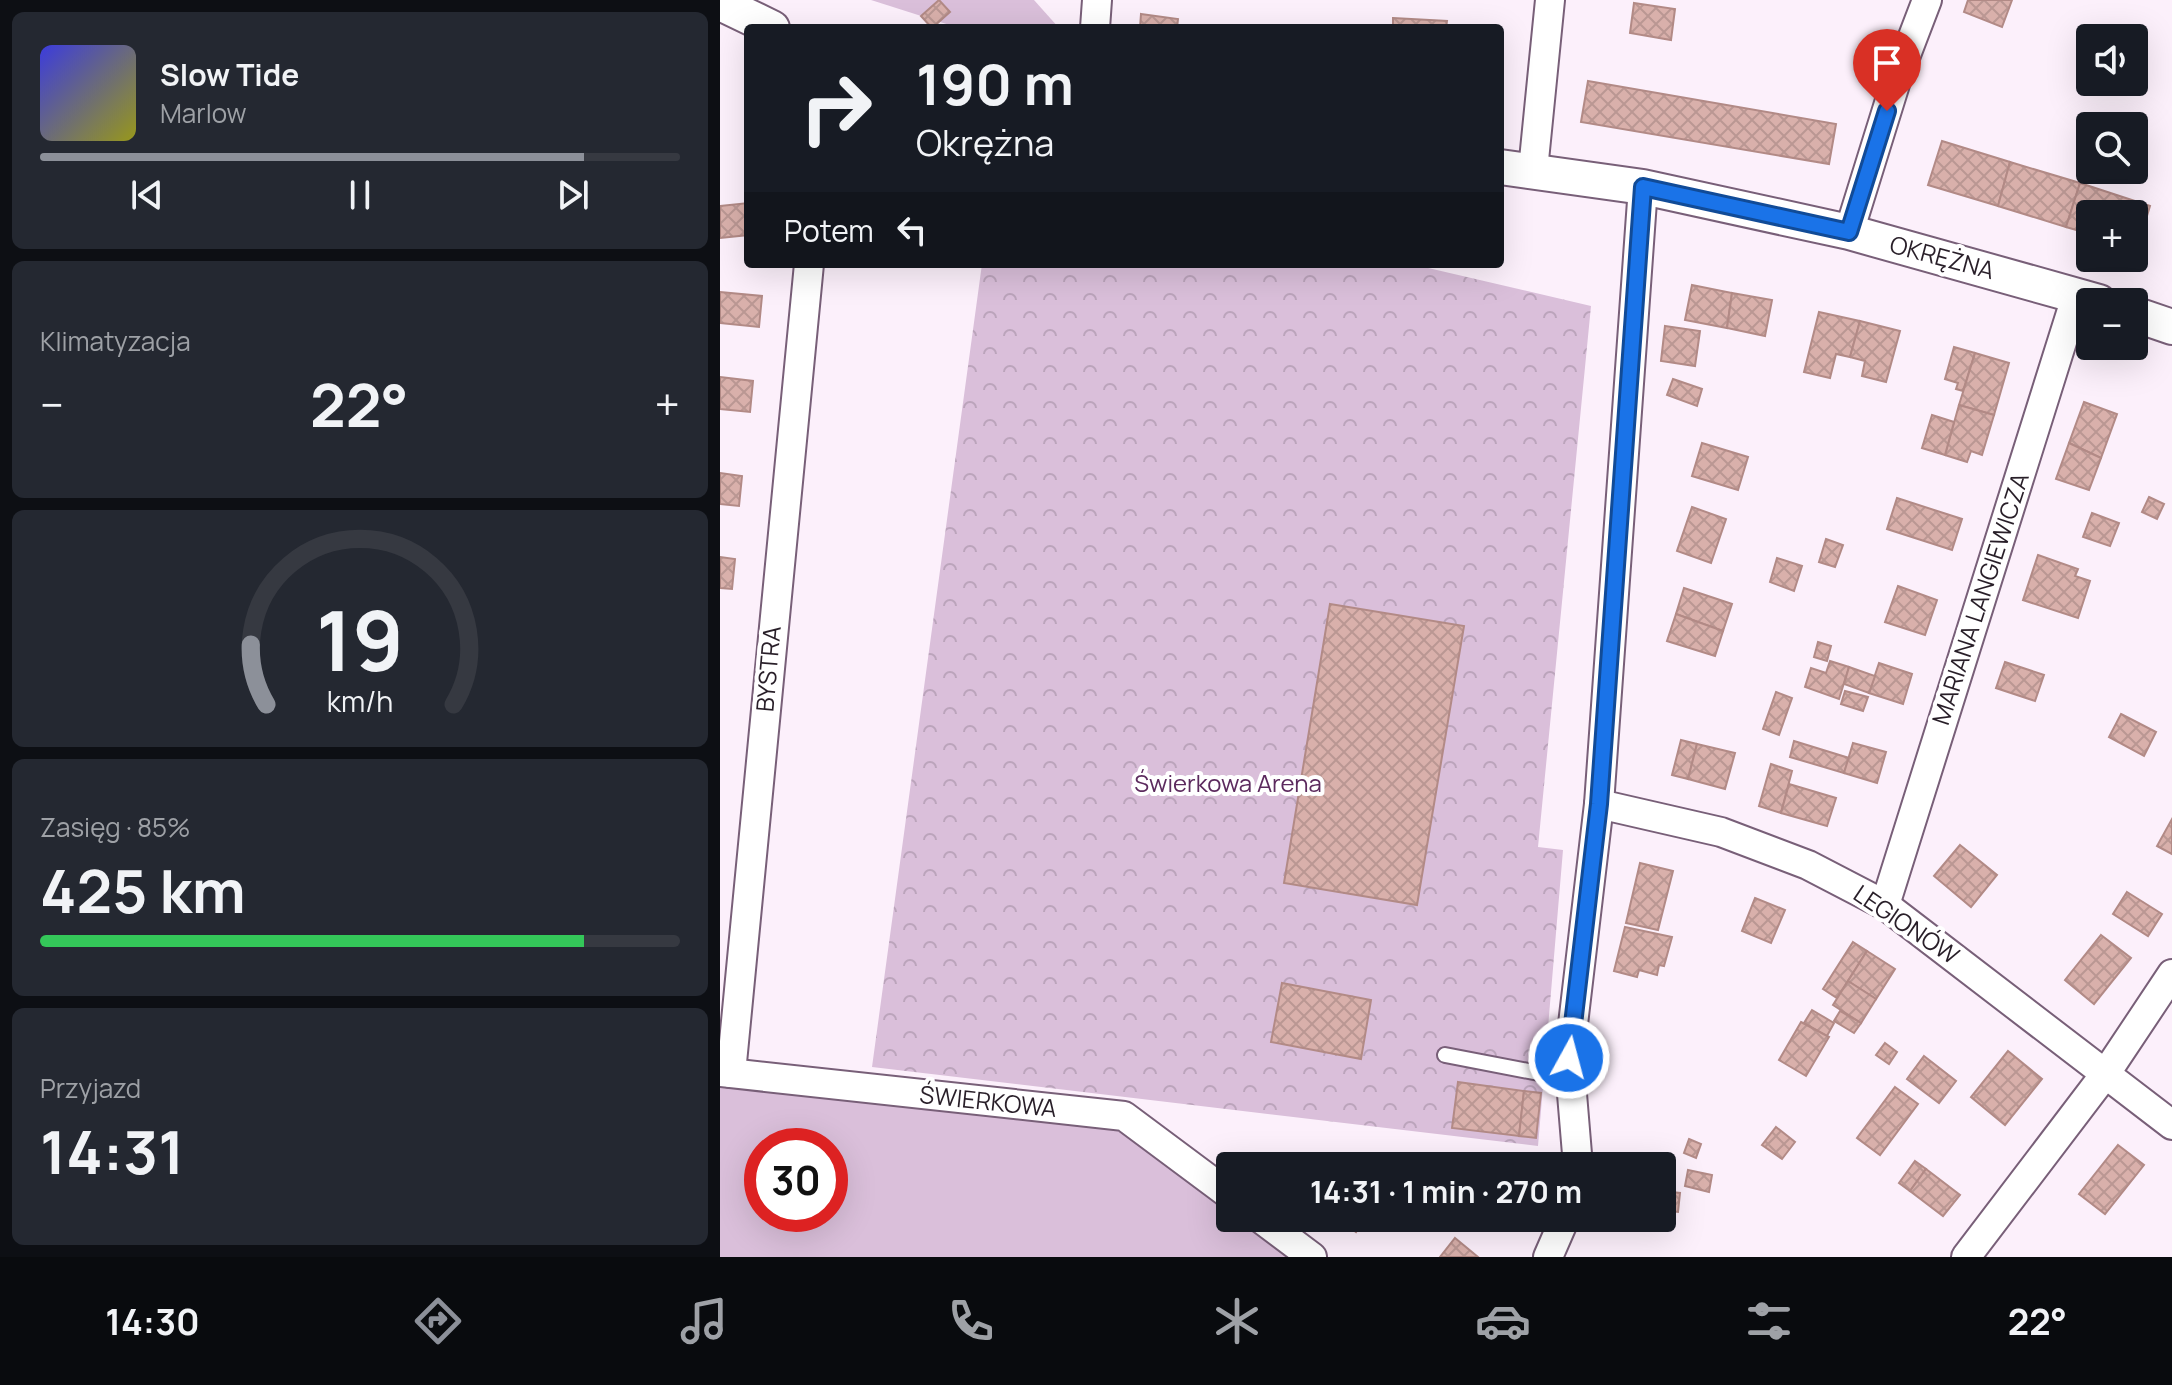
<!DOCTYPE html>
<html lang="pl">
<head>
<meta charset="utf-8">
<style>
  body { margin:0; font-family:Manrope,sans-serif; background:#242831; color:#f1f3f6; height:100vh; display:flex; flex-direction:column; font-size:30px; white-space:nowrap }
  * { box-sizing:border-box; margin:0 }
  p { font-size:26px; color:#9ea1a6 }
  .icon { flex:none; width:44px; height:44px; fill:none; stroke:currentColor; stroke-width:2; stroke-linecap:round; stroke-linejoin:round }
  .map { position:relative; flex:1; overflow:hidden }
  .side { display:flex; flex-direction:column; gap:12px; padding:12px; background:#0d0f14; width:720px }
  .side>* { flex:none }
  .top-card { position:absolute; left:24px; top:24px; width:760px; height:244px; border-radius:8px; box-shadow:0 8px 32px #0002; background:#171b24; color:#f1f3f6; overflow:hidden }
  .tools { position:absolute; left:1356px; top:24px; display:grid; gap:16px }
  .tools a { display:grid; place-items:center; width:72px; height:72px; border-radius:8px; background:#171b24; box-shadow:0 8px 32px #0002; font-size:40px }
  .speed { position:absolute; left:24px; top:1128px; display:flex; gap:16px; font-size:40px; font-weight:700; text-align:center }
  .speed>* { display:grid; place-content:center; width:104px; height:104px; border-radius:50%; background:#171b24; box-shadow:0 8px 32px #0002; line-height:1 }
  .speed .limit { border:12px solid #d22; background:#fff; color:#111 }
  .pin { position:absolute; display:grid; place-items:center; width:68px; height:68px; color:#fff; margin:-82px -34px; border-radius:50% 50% 50% 0; rotate:-45deg; box-shadow:0 0 8px #0007 }
  .pin .icon { rotate:45deg }
  .me { position:absolute; width:88px; margin:-44px; rotate:7deg; stroke-linejoin:round; filter:drop-shadow(0 0 6px #0008) }
  .turn { display:flex; align-items:center; gap:28px; height:168px; padding:0 40px; font-size:36px }
  .turn .icon { width:104px; height:104px; stroke-width:2.5 }
  .turn b { display:block; font-size:56px; line-height:68px }
  .then { display:flex; align-items:center; height:76px; padding:0 40px; background:#0003; gap:16px; font-size:30px }
  .big { font-size:60px; font-weight:700; line-height:1.1 }
  .side .card { flex:1; display:flex; flex-direction:column; justify-content:center; gap:12px; min-width:0; padding:0 28px; border-radius:12px; background:#242831 }
  .side .dial { align-items:center; gap:0 }
  .dial svg { height:208px; overflow:visible; fill:none; stroke:#363941; stroke-width:7; stroke-linecap:round; text-anchor:middle }
  .dial text { fill:#f1f3f6; stroke:none }
  .song { display:flex; align-items:center; gap:24px }
  .cover { width:96px; height:96px; border-radius:12px; background:linear-gradient(135deg,hsl(240 70% 55%),hsl(60 70% 35%)) }
  .played { height:8px; border-radius:4px; background:linear-gradient(90deg,#8c9099 85%,#363941 85%) }
  .keys { display:flex; justify-content:space-around; direction:ltr }
  .heat { display:flex; justify-content:space-between; align-items:center; font-size:44px; direction:ltr }
  .charge { height:12px; border-radius:6px; background:linear-gradient(90deg,#34c759 85%,#363941 0) }
  .trip { position:absolute; left:496px; top:1152px; width:460px; height:80px; border-radius:8px; background:#171b24; box-shadow:0 8px 32px #0002; font-weight:700; line-height:80px; text-align:center }
  .dock { display:flex; height:128px; justify-content:space-around; align-items:center; background:#090b0e; color:#9ea1a6 }
  .dock .icon { width:56px; height:56px }
  .dock .selected { color:#8c9099 }
  .dock b { font-size:36px; color:#f1f3f6 }
  main { display:flex; flex:1; min-height:0 }
  .map>svg:first-child { display:block }
  .green { fill:#dabfda; fill-rule:evenodd }
  .forest { fill:url(#forest-crowns) }
  .building { fill:url(#building-cross-hatch); stroke:#b28a86; stroke-width:2 }
  .lines { fill:none; stroke-linecap:round; stroke-linejoin:round }
  .service-casing { stroke:#785f78; stroke-width:18 }
  .minor-casing { stroke:#785f78; stroke-width:32 }
  .tertiary-casing { stroke:#785f78; stroke-width:38 }
  .service { stroke:#fff; stroke-width:14 }
  .minor { stroke:#fff; stroke-width:28 }
  .tertiary { stroke:#fff; stroke-width:34 }
  .route-casing { stroke:#114b97; stroke-width:20 }
  .route { stroke:#1a73e8; stroke-width:14 }
  .labels { text-anchor:middle; stroke-width:8; stroke-linejoin:round; paint-order:stroke }
  .street-label { font-size:24px; fill:#281e28; stroke:#fff }
  .park-label { font-size:24px; fill:#5c2a5e; stroke:#fff }
</style>
</head>
<body>
<main>
<section class="side">
<div class="card">
<div class="song"><i class="cover"></i><div><b>Slow Tide</b><p>Marlow</p></div></div>
<div class="played"></div>
<div class="keys"><svg class="icon" aria-label="previous" viewBox="0 0 24 24"><path d="M18 5L8 12l10 7zM5 5v14"/></svg><svg class="icon" aria-label="pause" viewBox="0 0 24 24"><path d="M8 5v14M16 5v14"/></svg><svg class="icon" aria-label="next" viewBox="0 0 24 24"><path d="M6 5l10 7-10 7zM19 5v14"/></svg></div>
</div>
<div class="card"><p>Klimatyzacja</p>
<div class="heat"><a>−</a><b class="big">22°</b><a>+</a></div>
</div>
<div class="card dial"><svg viewBox="0 0 100 80">
<path d="M14 69A42 42 0 1 1 86 69"/>
<path d="M14 69A42 42 0 0 1 8 46" stroke="#8c9099"/>
<text x="50" y="56" font-size="32" font-weight="700">19</text>
<text x="50" y="72" font-size="11">km/h</text>
</svg></div>
<div class="card"><p>Zasięg · 85%</p><b class="big">425 km</b><div class="charge"></div></div>
<div class="card"><p>Przyjazd</p><b class="big">14:31</b></div>
</section>
<div class="map">
<svg width="1452" height="1257" viewBox="0 0 1452 1257">
  <defs>
    <pattern id="forest-crowns" width="20" height="18" patternUnits="userSpaceOnUse" patternTransform="scale(2)"><rect width="20" height="18" fill="#dabfda"/><path d="M2 6a3 3 0 1 1 6 0M12 15a3 3 0 1 1 6 0" fill="none" stroke="#bba4bb"/></pattern>
    <pattern id="building-cross-hatch" width="8" height="8" patternUnits="userSpaceOnUse" patternTransform="scale(2)"><rect width="8" height="8" fill="#d9b0ab"/><path d="M0 0l8 8M0 8l8-8" fill="none" stroke="#ba9793"/></pattern>
  </defs>
  <rect width="100%" height="100%" fill="#fcf0fb"/>
  <g class="green">
    <polygon points="151,0 314,0 339,28 239,28"/>
    <path d="M0 1087 401 1127 510 1209V1218H522L574 1257H0ZM42 1146H110V1214H42Z"/>
  </g>
  <polygon class="forest" points="262,264 691,264 871,306 818,847 843,850 818,1146 152,1067"/>
  <g class="building">
    <polygon points="219,0 230,12 212,28 201,16"/>
    <polygon points="1248,0 1292,0 1282,27 1244,12"/>
    <polygon points="914,3 955,9 951,40 910,33"/>
    <polygon points="421,14 458,19 457,28 420,28"/>
    <polygon points="673,18 727,21 726,28 673,28"/>
    <polygon points="868,81 1116,124 1109,164 861,122"/>
    <polygon points="1222,141 1290,162 1278,206 1208,185"/>
    <polygon points="1290,162 1360,183 1346,227 1278,206"/>
    <polygon points="1360,183 1430,206 1417,249 1414,214 1370,214 1370,234 1346,227"/>
    <polygon points="28,203 28,235 0,238 0,206"/>
    <polygon points="972,285 1012,293 1007,328 965,320"/>
    <polygon points="0,292 42,296 39,327 0,323"/>
    <polygon points="1012,293 1052,300 1045,336 1007,328"/>
    <polygon points="1099,312 1140,321 1130,357 1116,354 1110,378 1084,372"/>
    <polygon points="1140,321 1180,331 1166,382 1142,376 1145,361 1130,357"/>
    <polygon points="945,326 980,331 975,366 941,361"/>
    <polygon points="1234,347 1255,353 1243,391 1236,389 1238,383 1225,379"/>
    <polygon points="1255,353 1289,363 1274,415 1239,405"/>
    <polygon points="0,377 33,381 30,412 0,409"/>
    <polygon points="953,379 982,389 977,406 947,395"/>
    <polygon points="1364,402 1397,414 1381,458 1349,443"/>
    <polygon points="1239,405 1274,415 1262,455 1251,451 1247,462 1225,455"/>
    <polygon points="1212,415 1234,422 1225,455 1202,448"/>
    <polygon points="982,443 1028,457 1018,490 972,476"/>
    <polygon points="1349,443 1381,458 1369,490 1336,479"/>
    <polygon points="0,473 22,476 19,506 0,504"/>
    <polygon points="1429,497 1444,504 1437,519 1422,512"/>
    <polygon points="1177,498 1242,519 1232,550 1167,529"/>
    <polygon points="972,507 1006,519 991,563 957,551"/>
    <polygon points="1372,513 1399,523 1390,546 1363,537"/>
    <polygon points="1106,539 1123,545 1115,567 1099,562"/>
    <polygon points="1318,555 1358,569 1355,576 1370,581 1358,618 1303,600"/>
    <polygon points="0,557 15,559 12,589 0,588"/>
    <polygon points="1057,558 1082,566 1074,591 1050,582"/>
    <polygon points="1178,586 1217,600 1205,635 1165,622"/>
    <polygon points="964,588 1012,604 1003,631 956,614"/>
    <polygon points="610,604 744,626 697,905 564,883"/>
    <polygon points="956,614 1003,631 995,656 947,641"/>
    <polygon points="1098,642 1111,646 1107,661 1094,657"/>
    <polygon points="1110,661 1129,667 1119,699 1085,687 1091,668 1106,673"/>
    <polygon points="1285,662 1324,675 1315,701 1276,688"/>
    <polygon points="1159,663 1192,674 1183,704 1149,693"/>
    <polygon points="1129,667 1155,676 1149,693 1124,684"/>
    <polygon points="1125,691 1148,697 1143,711 1121,704"/>
    <polygon points="1056,692 1072,698 1059,735 1043,729"/>
    <polygon points="1401,714 1436,732 1424,756 1389,737"/>
    <polygon points="961,740 977,744 968,779 952,775"/>
    <polygon points="1074,741 1129,758 1124,773 1070,757"/>
    <polygon points="1133,743 1166,752 1157,783 1124,773"/>
    <polygon points="977,744 1015,753 1005,789 968,779"/>
    <polygon points="1051,764 1072,771 1061,813 1039,806"/>
    <polygon points="1069,784 1116,798 1107,826 1061,813"/>
    <polygon points="1452,819 1452,854 1437,846"/>
    <polygon points="1240,845 1277,875 1251,907 1214,876"/>
    <polygon points="920,863 953,871 938,930 906,923"/>
    <polygon points="1407,892 1442,914 1428,936 1393,914"/>
    <polygon points="1035,898 1065,910 1051,943 1022,931"/>
    <polygon points="905,927 952,937 944,966 939,965 937,975 919,970 917,977 894,971"/>
    <polygon points="1381,935 1411,958 1374,1004 1345,980"/>
    <polygon points="1133,942 1147,951 1117,998 1103,989"/>
    <polygon points="1147,951 1175,969 1156,999 1128,981"/>
    <polygon points="1128,981 1156,999 1141,1023 1113,1005"/>
    <polygon points="562,983 651,1000 641,1059 551,1042"/>
    <polygon points="1092,1010 1114,1023 1107,1036 1084,1023"/>
    <polygon points="1120,1011 1141,1023 1134,1033 1114,1021"/>
    <polygon points="1081,1022 1109,1037 1086,1076 1059,1060"/>
    <polygon points="1165,1043 1177,1052 1169,1064 1156,1055"/>
    <polygon points="1288,1051 1322,1079 1285,1125 1251,1097"/>
    <polygon points="1204,1056 1236,1081 1219,1103 1187,1079"/>
    <polygon points="738,1082 804,1091 799,1136 732,1128"/>
    <polygon points="1175,1087 1198,1104 1160,1155 1137,1138"/>
    <polygon points="804,1091 821,1093 816,1138 799,1136"/>
    <polygon points="1056,1127 1075,1142 1062,1159 1042,1145"/>
    <polygon points="969,1139 981,1144 976,1158 964,1153"/>
    <polygon points="1398,1145 1424,1165 1385,1214 1359,1194"/>
    <polygon points="1195,1161 1206,1169 1190,1191 1179,1183"/>
    <polygon points="1206,1169 1240,1195 1223,1216 1190,1191"/>
    <polygon points="968,1170 992,1175 989,1192 965,1186"/>
    <polygon points="942,1191 960,1193 958,1212 942,1210"/>
    <polygon points="617,1218 646,1218 636,1232"/>
    <polygon points="735,1238 758,1257 720,1257"/>
  </g>
  <g class="lines">
    <defs>
      <polyline id="service" points="725,1055 824,1074 851,1075"/>
      <g id="minor">
        <polyline points="375,28 377,0"/>
        <polyline points="813,170 830,0"/>
        <polyline points="1129,232 1176,81 1207,0"/>
        <polyline points="879,804 1001,832 1088,865 1165,905 1452,1125"/>
        <polyline points="1165,905 1357,294"/>
        <polyline points="0,1072 404,1116 510,1195"/>
        <polyline points="11,1073 89,264"/>
        <polyline points="858,1166 849,1058 879,804 923,187"/>
        <polyline points="540,1218 592,1257"/>
        <polyline points="828,1257 845,1218"/>
        <polyline points="1246,1257 1386,1073 1452,974"/>
      </g>
      <g id="tertiary">
        <polyline points="0,3 52,28"/>
        <polyline points="780,167 923,187 1129,232 1379,302"/>
        <polyline points="1414,314 1452,327"/>
      </g>
    </defs>
    <use href="#service" class="service-casing"/>
    <use href="#minor" class="minor-casing"/>
    <use href="#tertiary" class="tertiary-casing"/>
    <use href="#service" class="service"/>
    <use href="#minor" class="minor"/>
    <use href="#tertiary" class="tertiary"/>
  </g>
  <g class="lines">
    <defs>
      <polyline id="route" points="849,1058 879,804 923,187 1129,232 1167,111"/>
    </defs>
    <use href="#route" class="route-casing"/>
    <use href="#route" class="route"/>
  </g>
  <g class="labels">
    <g class="street-label">
      <text transform="translate(1222 258) rotate(15)" y="8">OKRĘŻNA</text>
      <text transform="translate(1261 599) rotate(-72)" y="8">MARIANA LANGIEWICZA</text>
      <text transform="translate(49 669) rotate(-85)" y="8">BYSTRA</text>
      <text transform="translate(1186 925) rotate(34)" y="8">LEGIONÓW</text>
      <text transform="translate(268 1102) rotate(6)" y="8">ŚWIERKOWA</text>
    </g>
    <g class="park-label">
      <text x="508" y="792">Świerkowa Arena</text>
    </g>
  </g>
</svg>
<div class="tools">
<a><svg class="icon" aria-label="sound" viewBox="0 0 24 24"><path d="M4 9h4l5-4v14l-5-4H4zM17 9q2 3 0 6"/></svg></a>
<a><svg class="icon" aria-label="search" viewBox="0 0 24 24"><circle cx="10" cy="10" r="6"/><path d="M15 15l6 6"/></svg></a>
<a>+</a>
<a>−</a>
</div>
<div class="speed"><div class="limit">30</div></div>
<div class="pin" style="left:1167px;top:111px;background:#d93025"><svg class="icon" aria-label="arrive" viewBox="0 0 24 24"><path d="M6 21V4h12l-3 4 3 4H6"/></svg></div>
<svg class="me" style="left:849px;top:1058px" viewBox="-20 -20 40 40"><circle r="17" fill="#1a73e8" stroke="#fff" stroke-width="3"/><path d="M0-11L8 9 0 5-8 9z" fill="#fff"/></svg>
<div class="trip">14:31 · 1 min · 270 m</div>
<div class="top-card">
<div class="turn"><svg class="icon" aria-label="right" viewBox="0 0 24 24"><path d="M7 20v-9h11M14 6l5 5-5 5"/></svg><div><b>190 m</b>Okrężna</div></div>
<div class="then">Potem<svg class="icon" aria-label="left" viewBox="0 0 24 24"><path d="M17 20v-9H6M10 6l-5 5 5 5"/></svg></div>
</div>
</div>
</main>
<nav class="dock">
<b>14:30</b>
<svg class="icon selected" aria-label="directions" viewBox="0 0 24 24"><path d="M12 3l9 9-9 9-9-9zM9 14v-3h6M13 9l2 2-2 2"/></svg>
<svg class="icon" aria-label="music" viewBox="0 0 24 24"><path d="M9 18V5l10-2v13"/><circle cx="6" cy="18" r="3"/><circle cx="16" cy="16" r="3"/></svg>
<svg class="icon" aria-label="phone" viewBox="0 0 24 24"><path d="M5 4h4l2 5-3 2q2 4 5 5l2-3 5 2v4C11 20 4 13 5 4z"/></svg>
<svg class="icon" aria-label="climate" viewBox="0 0 24 24"><path d="M12 3v18M4 7l16 10M4 17L20 7"/></svg>
<svg class="icon" aria-label="car" viewBox="0 0 24 24"><path d="M5 17H2v-5l4-1 3-4h7l3 4 3 1v5h-3M9 17h6M6 11h13"/><circle cx="7" cy="17" r="2"/><circle cx="17" cy="17" r="2"/></svg>
<svg class="icon" aria-label="filters" viewBox="0 0 24 24"><path d="M4 7h16M4 17h16"/><circle cx="9" cy="7" r="2"/><circle cx="15" cy="17" r="2"/></svg>
<b>22°</b>
</nav>
</body>
</html>
